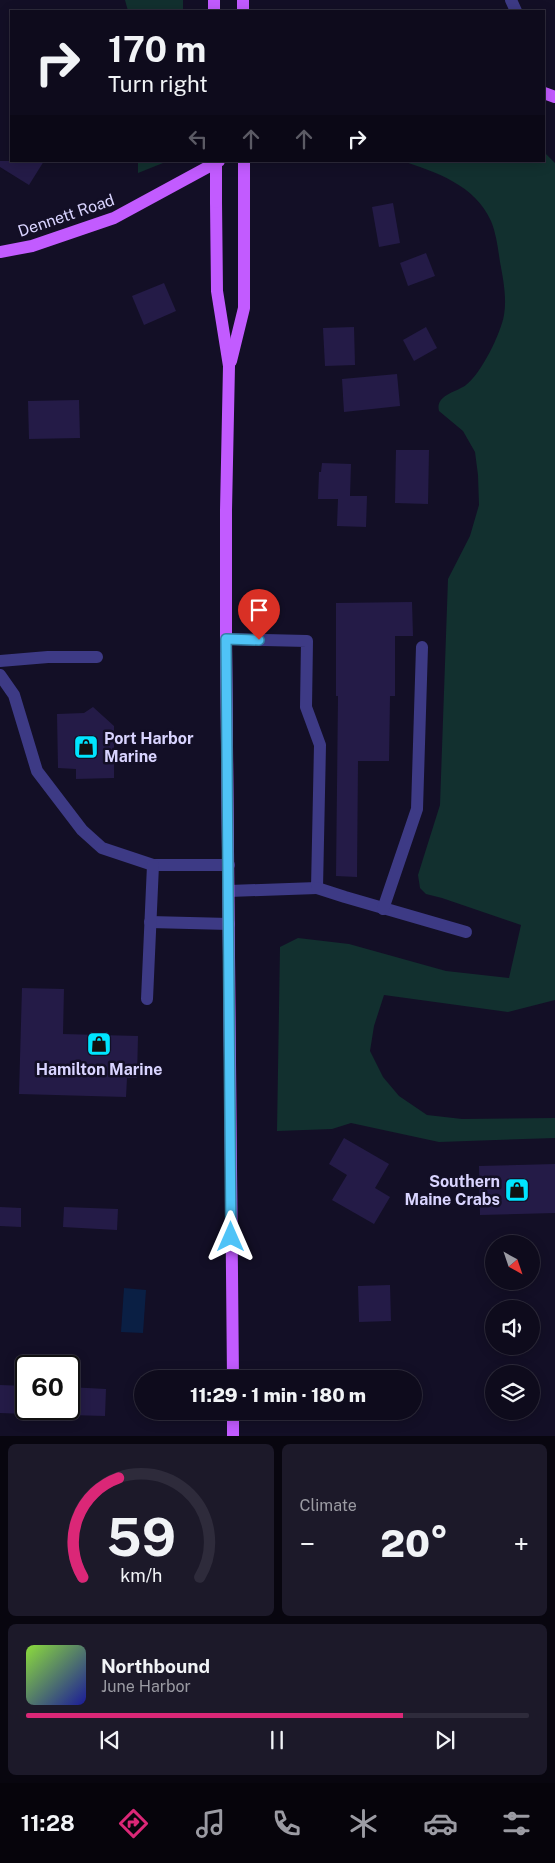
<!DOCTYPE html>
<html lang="en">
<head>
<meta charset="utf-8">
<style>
  body { margin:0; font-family:"Public Sans",sans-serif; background:#1c1929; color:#f1f3f6; height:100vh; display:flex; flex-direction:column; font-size:19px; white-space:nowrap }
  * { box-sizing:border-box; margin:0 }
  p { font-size:16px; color:#9b9ba3 }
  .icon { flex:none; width:28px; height:28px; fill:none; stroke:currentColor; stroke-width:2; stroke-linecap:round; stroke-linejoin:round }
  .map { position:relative; height:1436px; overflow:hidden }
  .sheet { display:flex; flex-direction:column; gap:8px; padding:8px; background:#08060f; flex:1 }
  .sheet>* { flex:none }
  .guide { position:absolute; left:10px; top:10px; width:535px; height:152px; border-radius:0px; box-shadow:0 2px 12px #0003,0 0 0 1px #2e2b3b; background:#0e0b1c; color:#f1f3f6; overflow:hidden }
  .needle { width:32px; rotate:140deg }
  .buttons { position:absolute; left:485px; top:1235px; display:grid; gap:10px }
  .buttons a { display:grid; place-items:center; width:55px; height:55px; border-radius:50%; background:#0e0b1c; box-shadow:0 2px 12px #0003,0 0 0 1px #2e2b3b; font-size:25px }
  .speed { position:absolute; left:15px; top:1355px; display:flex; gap:10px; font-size:25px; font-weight:700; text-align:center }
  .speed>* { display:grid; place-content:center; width:65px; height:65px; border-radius:50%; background:#0e0b1c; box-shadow:0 2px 12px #0003,0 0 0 1px #2e2b3b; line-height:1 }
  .speed .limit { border:2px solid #111; border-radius:8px; background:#fff; color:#111 }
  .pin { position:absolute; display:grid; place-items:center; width:42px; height:42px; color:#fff; margin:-51px -21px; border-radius:50% 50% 50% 0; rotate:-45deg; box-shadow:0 0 5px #0007 }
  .pin .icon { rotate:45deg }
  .me { position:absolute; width:55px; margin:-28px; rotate:0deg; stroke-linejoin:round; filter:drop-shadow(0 0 4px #0008) }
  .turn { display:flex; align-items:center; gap:18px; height:105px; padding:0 15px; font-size:22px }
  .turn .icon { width:65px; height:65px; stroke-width:2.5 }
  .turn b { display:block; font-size:35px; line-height:42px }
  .lanes { display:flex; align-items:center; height:48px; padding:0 15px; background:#0003; justify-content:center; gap:25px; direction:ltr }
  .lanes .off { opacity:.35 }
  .big { font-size:38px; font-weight:800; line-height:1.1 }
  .sheet .card { flex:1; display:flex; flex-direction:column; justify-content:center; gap:8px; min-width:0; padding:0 18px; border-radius:8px; background:#1c1929 }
  .sheet .dial { align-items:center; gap:0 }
  .dial svg { height:130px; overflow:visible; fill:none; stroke:#2e2b3b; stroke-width:7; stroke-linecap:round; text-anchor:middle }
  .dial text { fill:#f1f3f6; stroke:none }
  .song { display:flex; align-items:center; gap:15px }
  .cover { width:60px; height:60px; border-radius:8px; background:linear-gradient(135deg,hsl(90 70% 55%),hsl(240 70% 35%)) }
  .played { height:5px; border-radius:2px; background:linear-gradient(90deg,#db2777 75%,#2e2b3b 75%) }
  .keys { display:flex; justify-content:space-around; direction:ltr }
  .heat { display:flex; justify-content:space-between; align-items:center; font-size:28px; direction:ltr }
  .sheet .tiles { flex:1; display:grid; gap:8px; grid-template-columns:1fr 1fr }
  .card:last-child { grid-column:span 2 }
  .trip { position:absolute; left:134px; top:1370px; width:288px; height:50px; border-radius:25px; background:#0e0b1c; box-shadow:0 2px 12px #0003,0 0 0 1px #2e2b3b; font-weight:800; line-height:50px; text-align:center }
  .tab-bar { display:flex; height:80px; justify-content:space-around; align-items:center; background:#06040b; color:#9b9ba3 }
  .tab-bar .icon { width:35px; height:35px }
  .tab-bar .selected { color:#db2777 }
  .tab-bar b { font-size:22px; color:#f1f3f6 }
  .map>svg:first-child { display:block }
  .green { fill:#12302f }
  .water { fill:#0a1f44 }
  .building { fill:#241b47 }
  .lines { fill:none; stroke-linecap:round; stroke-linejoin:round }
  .minor { stroke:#3d3a85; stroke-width:12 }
  .major { stroke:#c25bff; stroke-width:12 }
  .major-bridge { stroke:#c25bff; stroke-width:12 }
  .route-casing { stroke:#337fa1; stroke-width:12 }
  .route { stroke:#4fc3f7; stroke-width:9 }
  .labels { text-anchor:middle; stroke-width:5; stroke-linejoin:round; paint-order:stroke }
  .street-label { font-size:16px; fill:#d9d4ff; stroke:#130f26 }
  .poi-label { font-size:16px; font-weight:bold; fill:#d9d4ff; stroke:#130f26; text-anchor:start }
</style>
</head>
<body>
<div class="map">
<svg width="555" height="1436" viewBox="0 0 555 1436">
  <rect width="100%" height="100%" fill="#130f26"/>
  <g class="green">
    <polygon points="125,0 183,0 183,11 128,11"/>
    <path d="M544 152 555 163V1000L508 1012 384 995 374 1026 370 1051 383 1077 399 1096 427 1115 462 1119 555 1118V1138L439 1142 351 1123 332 1129 277 1131 280 947 298 938 349 944 446 971 509 978 521 925 442 898 426 894 420 888 418 875 440 805 448 579 470 536 479 505 478 475 475 452 463 431 439 411C435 395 457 392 466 385 481 374 501 333 504 315 507 298 503 278 500 262 498 248 496 233 491 221 475 185 436 172 402 161H544Z"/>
    <polygon points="138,161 168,161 138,173"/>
  </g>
  <polygon class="water" points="124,1288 146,1290 143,1333 121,1332"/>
  <g class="building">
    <polygon points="0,161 44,161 29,185 0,167"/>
    <polygon points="393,203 400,243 379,247 372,207"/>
    <polygon points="426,253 435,276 408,286 400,263"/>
    <polygon points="164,283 176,311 144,325 132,296"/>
    <polygon points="354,327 355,365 325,366 323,328"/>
    <polygon points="426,327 437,348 414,361 403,340"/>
    <polygon points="397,374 400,406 344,412 342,379"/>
    <polygon points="79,400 80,438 29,439 28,401"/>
    <polygon points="396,450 429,450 428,504 395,503"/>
    <polygon points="322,463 351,464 350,496 367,496 366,527 337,526 338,499 318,499 319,472 321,472"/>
    <polygon points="412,602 413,636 395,636 395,696 390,696 389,761 358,761 357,877 336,876 338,696 336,696 336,603"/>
    <polygon points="93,707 114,726 114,778 76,779 76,769 58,768 57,714 84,713"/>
    <polygon points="22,988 64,989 63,1034 138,1036 137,1078 127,1078 126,1097 19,1094"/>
    <polygon points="344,1138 389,1164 375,1188 390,1197 374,1224 332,1200 347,1175 329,1164"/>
    <polygon points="555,1164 555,1213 480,1215 479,1166"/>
    <polygon points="0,1207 21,1208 21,1227 0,1226"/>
    <polygon points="64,1207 118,1209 117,1230 63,1227"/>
    <polygon points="390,1285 391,1321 359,1322 358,1286"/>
    <polygon points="0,1385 26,1386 26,1414 0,1413"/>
    <polygon points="69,1387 106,1389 105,1416 69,1415"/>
  </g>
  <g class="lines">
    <g class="minor">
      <polyline points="511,0 516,11"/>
      <polyline points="226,639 307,641 306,707 320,745 317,888 229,891"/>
      <polyline points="0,661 48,657 97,657"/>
      <polyline points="0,675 14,695 37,771 82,830 102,848 153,865 229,865"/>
      <polyline points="317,888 345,897 466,932"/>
      <polyline points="383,909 417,809 422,647"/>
      <polyline points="150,922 229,924"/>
      <polyline points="147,999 153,865"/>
    </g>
    <g class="major">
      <polyline points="214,0 214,11"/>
      <polyline points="243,0 243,11"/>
      <polyline points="544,93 555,97"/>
      <polyline points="216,202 217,291 229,366 226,510 226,639 233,1379"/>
      <polyline points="0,252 32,246 114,218 219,161"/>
      <polyline points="231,361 244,308 244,161"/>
      <polyline points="233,1411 233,1436"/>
    </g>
    <polyline class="major-bridge" points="216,161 216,202"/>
  </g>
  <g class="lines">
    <defs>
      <polyline id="route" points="231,1237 226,639 259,640"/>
    </defs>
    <use href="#route" class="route-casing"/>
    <use href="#route" class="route"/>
  </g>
  <defs>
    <symbol id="shop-square" viewBox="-11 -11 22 22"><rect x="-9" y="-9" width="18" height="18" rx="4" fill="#00e5ff" stroke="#130f26"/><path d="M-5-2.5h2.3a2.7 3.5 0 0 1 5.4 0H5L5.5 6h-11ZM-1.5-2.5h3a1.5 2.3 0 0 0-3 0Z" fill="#111"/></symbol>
  </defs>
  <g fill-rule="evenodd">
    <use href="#shop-square" x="72" y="733" width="28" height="28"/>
    <use href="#shop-square" x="85" y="1030" width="28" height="28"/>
    <use href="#shop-square" x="503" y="1176" width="28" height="28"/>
  </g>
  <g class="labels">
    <g class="street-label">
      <text transform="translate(66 215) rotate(-19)" y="6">Dennett Road</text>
    </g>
    <g class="poi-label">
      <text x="104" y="744">Port Harbor<tspan x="104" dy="18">Marine</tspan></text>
      <text x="99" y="1075" text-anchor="middle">Hamilton Marine</text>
      <text x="500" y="1187" text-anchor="end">Southern<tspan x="500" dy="18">Maine Crabs</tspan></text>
    </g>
  </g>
</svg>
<div class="buttons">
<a><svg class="needle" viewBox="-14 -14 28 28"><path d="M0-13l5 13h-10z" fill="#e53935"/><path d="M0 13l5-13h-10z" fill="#9b9ba3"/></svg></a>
<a><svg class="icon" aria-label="sound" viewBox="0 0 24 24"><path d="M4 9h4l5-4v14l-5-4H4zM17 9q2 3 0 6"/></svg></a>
<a><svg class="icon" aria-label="layers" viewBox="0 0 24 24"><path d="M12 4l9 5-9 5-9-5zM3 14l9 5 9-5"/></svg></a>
</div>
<div class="speed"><div class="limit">60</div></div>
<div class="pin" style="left:259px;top:640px;background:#d93025"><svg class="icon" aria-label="arrive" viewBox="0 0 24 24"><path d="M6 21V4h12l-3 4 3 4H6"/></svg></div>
<svg class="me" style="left:231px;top:1237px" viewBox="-20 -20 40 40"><path d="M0-17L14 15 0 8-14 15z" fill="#4fc3f7" stroke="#fff" stroke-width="4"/></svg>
<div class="trip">11:29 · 1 min · 180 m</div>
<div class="guide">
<div class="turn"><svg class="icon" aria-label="right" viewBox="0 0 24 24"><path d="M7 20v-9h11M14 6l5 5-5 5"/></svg><div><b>170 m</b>Turn right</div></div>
<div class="lanes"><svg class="icon off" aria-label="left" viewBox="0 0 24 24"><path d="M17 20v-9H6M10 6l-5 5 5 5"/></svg><svg class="icon off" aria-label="ahead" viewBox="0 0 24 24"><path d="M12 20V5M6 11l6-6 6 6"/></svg><svg class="icon off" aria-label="ahead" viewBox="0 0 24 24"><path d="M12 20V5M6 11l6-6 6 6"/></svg><svg class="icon" aria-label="right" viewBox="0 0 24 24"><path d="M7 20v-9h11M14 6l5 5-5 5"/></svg></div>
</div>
</div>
<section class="sheet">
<div class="tiles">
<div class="card dial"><svg viewBox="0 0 100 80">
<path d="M14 69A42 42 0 1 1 86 69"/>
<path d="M14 69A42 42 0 0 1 36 8" stroke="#db2777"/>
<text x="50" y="56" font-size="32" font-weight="700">59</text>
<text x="50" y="72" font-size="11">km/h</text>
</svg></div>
<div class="card"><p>Climate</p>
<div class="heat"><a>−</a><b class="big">20°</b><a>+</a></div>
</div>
<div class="card">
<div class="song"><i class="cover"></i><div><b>Northbound</b><p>June Harbor</p></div></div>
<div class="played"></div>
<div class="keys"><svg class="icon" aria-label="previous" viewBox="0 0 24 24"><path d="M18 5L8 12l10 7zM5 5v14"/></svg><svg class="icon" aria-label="pause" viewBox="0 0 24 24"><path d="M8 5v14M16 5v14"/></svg><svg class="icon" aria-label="next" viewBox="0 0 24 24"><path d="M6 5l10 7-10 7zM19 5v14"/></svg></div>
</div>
</div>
</section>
<nav class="tab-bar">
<b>11:28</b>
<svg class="icon selected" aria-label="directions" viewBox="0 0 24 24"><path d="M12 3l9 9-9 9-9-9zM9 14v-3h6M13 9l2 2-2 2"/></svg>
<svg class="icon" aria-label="music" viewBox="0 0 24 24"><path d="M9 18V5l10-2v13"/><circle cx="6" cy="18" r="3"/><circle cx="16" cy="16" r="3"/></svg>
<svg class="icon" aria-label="phone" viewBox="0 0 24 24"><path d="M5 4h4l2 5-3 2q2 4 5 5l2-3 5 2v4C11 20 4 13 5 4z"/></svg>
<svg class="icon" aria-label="climate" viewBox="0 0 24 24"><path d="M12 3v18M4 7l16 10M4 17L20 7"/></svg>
<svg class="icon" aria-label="car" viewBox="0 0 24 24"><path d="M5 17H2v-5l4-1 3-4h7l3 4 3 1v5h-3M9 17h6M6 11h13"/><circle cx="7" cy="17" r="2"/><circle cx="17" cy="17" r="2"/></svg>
<svg class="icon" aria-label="filters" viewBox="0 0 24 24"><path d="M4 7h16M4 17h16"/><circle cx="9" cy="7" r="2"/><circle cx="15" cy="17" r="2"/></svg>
</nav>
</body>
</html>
